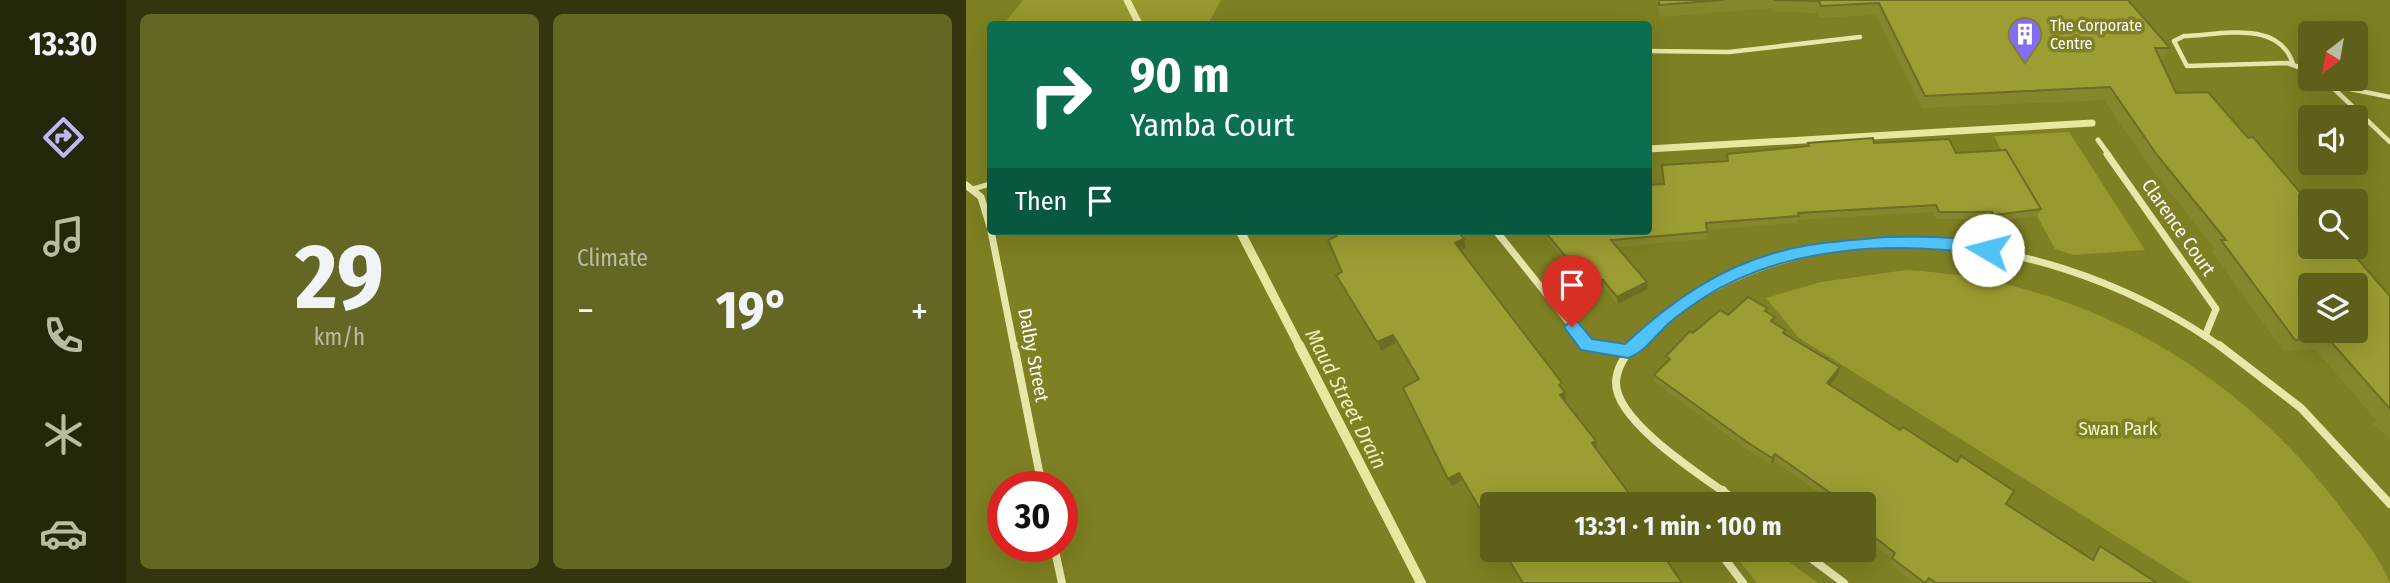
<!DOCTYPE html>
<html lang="en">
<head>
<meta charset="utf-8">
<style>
  body { margin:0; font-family:"Fira Sans Condensed",sans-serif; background:#646623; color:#f1f3f6; height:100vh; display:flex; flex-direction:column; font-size:26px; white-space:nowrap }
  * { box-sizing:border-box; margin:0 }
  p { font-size:23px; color:#b9bba2 }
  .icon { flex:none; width:38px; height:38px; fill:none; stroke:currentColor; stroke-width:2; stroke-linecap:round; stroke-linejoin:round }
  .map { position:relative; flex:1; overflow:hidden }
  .drawer { display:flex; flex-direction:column; gap:14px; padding:14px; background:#34350e; width:840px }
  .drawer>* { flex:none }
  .guide { position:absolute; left:21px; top:21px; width:665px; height:214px; border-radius:7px; box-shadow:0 7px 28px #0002; background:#0b6e4f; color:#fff; overflow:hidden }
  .needle { width:46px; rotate:211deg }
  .controls { position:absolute; left:1332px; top:21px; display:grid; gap:14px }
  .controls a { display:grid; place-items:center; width:70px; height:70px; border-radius:7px; background:#5e601a; box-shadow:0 7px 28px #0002; font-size:35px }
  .speed { position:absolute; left:21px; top:471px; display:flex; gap:14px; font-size:35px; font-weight:700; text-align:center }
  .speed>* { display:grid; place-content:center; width:91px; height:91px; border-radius:50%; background:#5e601a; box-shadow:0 7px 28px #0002; line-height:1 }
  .speed .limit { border:10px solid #d22; background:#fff; color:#111 }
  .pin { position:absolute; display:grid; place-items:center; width:60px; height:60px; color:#fff; margin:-72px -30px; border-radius:50% 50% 50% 0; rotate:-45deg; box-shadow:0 0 7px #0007 }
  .pin .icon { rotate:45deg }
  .me { position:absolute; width:77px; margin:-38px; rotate:278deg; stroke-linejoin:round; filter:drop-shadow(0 0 5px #0008) }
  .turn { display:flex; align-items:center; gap:24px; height:147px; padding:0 28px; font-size:32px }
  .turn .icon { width:91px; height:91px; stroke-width:2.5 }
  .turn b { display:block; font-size:49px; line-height:60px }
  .then { display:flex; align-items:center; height:66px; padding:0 28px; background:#0003; gap:14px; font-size:26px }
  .big { font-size:52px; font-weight:700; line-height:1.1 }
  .drawer .tile { flex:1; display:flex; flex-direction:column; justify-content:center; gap:10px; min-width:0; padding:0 24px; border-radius:10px; background:#646623 }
  .drawer .dial { align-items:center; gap:0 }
  .dial b { font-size:91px; line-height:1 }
  .heat { display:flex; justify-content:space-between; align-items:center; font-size:38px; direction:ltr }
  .drawer .tiles { flex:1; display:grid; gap:14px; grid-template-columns:repeat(2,1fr) }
  .trip { position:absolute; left:514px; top:492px; width:396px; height:70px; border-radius:7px; background:#5e601a; box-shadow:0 7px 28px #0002; font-weight:700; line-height:70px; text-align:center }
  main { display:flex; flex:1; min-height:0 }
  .tab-bar { display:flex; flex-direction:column; width:126px; justify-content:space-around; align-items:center; background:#26260a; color:#b9bba2 }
  .tab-bar .icon { width:49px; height:49px }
  .tab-bar .selected { color:#c0b6f4 }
  .tab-bar b { font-size:32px; color:#f1f3f6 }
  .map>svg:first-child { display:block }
  .green { fill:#97982d }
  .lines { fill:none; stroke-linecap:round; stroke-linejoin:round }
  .stream-far2 { stroke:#e8e79d; stroke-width:7 }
  .stream-far1 { stroke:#e8e79d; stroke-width:9 }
  .stream { stroke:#e8e79d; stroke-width:10 }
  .lane-far1 { stroke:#e6e7a9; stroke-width:4.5 }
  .lane { stroke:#e6e7a9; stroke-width:5 }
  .street-far2 { stroke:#e6e7a9; stroke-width:5 }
  .street-far1 { stroke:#e6e7a9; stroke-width:7 }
  .street { stroke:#e6e7a9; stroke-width:8 }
  .wall { fill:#86872c }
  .shaded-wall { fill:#6d6e24 }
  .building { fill:#9c9d33; stroke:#6d6e24; stroke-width:2; fill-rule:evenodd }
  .route { fill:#4fc3f7; stroke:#337fa1; stroke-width:2 }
  .labels { text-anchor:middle; stroke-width:7; stroke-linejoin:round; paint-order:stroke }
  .far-poi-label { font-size:16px; fill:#fff; stroke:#7e8023; text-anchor:start }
  .street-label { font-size:19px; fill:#fff; stroke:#7e8023 }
  .park-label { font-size:19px; fill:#f5f5cd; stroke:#7e8023 }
  .water-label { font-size:21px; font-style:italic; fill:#eeeeb5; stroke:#7e8023 }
</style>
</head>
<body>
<main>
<nav class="tab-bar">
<b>13:30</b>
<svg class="icon selected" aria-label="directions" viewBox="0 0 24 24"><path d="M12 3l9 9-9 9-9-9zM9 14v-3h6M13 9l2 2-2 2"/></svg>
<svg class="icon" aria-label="music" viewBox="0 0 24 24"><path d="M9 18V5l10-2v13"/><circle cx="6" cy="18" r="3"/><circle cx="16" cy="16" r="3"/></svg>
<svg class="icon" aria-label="phone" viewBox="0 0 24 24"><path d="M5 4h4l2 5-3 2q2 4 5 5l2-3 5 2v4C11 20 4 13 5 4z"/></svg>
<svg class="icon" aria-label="climate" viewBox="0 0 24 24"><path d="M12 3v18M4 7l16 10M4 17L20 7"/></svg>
<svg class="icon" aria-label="car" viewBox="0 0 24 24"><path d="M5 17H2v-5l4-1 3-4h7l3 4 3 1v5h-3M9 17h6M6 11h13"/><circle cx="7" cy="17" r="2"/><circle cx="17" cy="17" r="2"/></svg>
</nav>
<section class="drawer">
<div class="tiles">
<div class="tile dial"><b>29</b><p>km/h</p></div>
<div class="tile"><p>Climate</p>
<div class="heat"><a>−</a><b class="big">19°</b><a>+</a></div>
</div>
</div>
</section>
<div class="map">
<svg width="1424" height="583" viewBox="0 0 1424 583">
  <rect width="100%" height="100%" fill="#7e8023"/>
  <g class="green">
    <polygon points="57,0 255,0 242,24 38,24"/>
    <polygon points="1103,132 1179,250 1107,255 1089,249 1028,136"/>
    <path d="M940 270C1112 279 1268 367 1371 503 1389 527 1413 555 1424 583H1225L833 338 800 298 855 282Z"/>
    <polygon points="765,550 807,550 852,583 791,583"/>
  </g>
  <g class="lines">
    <g class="stream-far2">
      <polyline points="161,0 173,24"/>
      <polyline points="682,149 1126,123"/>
    </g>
    <polyline class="stream-far1" points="274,231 334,347"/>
    <polyline class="stream" points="333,345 455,583"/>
    <g class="lane-far1">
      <polyline points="682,51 763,52 894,37"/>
      <path d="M1327 64C1313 19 1254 35 1218 36L1208 41 1221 66 1321 63 1344 71"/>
      <polyline points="1356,79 1364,85 1424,97"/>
      <polyline points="1364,85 1424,142"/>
    </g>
    <polyline class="lane" points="7,189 24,184"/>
    <polyline class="street-far2" points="1132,140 1143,155"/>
    <g class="street-far1">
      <polyline points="1141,154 1250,309 1239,336"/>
      <polyline points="0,185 15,197 24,227"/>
      <polyline points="25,231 48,347"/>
      <polyline points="530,231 622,346 628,347"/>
      <path d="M666 347C688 323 714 307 743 291 903 203 1111 245 1255 347"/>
    </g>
    <g class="street">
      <polyline points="48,345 76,486"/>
      <polyline points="621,345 662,351"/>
      <path d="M667 345C659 356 650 369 650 383 650 424 744 481 775 504"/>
      <polyline points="1253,345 1335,408 1424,504"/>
      <polyline points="747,504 757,490"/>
      <polyline points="88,546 96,583"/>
      <polyline points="752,550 777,583"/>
      <polyline points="834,550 878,583"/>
    </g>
  </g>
  <g class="wall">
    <polygon points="691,0 1162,0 1204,48 1198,60 1194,60 1210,93 1282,138 1424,296 1424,439 1407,424 1411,421 1349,349 1317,351 1246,252 1249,249 1184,167 1138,100 956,108 910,15 853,18 851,13 807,12 806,8 694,17"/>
    <polygon points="842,143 908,143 990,153 1075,209 1071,216 1025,222 1023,219 970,219 967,212 832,220 831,223 741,230 741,239 651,247 682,289 652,304 637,287 635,288 630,283 621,288 582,240 580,233 582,232 581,231 682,231 697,184 696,165 760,161 761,154 841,146"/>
    <polygon points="367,231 492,231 498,239 500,247 494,250 596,383 600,400 599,401 631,448 527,504 527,533 497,480 486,486 437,388 452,379 430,343 415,351 374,283 370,275 376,272 370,237"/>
    <polygon points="800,312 808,323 819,334 872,375 864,385 1040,504 1125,558 1128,552 1134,546 1191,583 948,583 923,563 926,558 898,537 898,504 869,504 808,461 805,465 780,449 689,382 688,375 700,362 700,356 727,333 762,315"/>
  </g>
  <g class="shaded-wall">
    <polygon points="498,239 500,247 491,252 489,243"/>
    <polygon points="629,276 630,283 621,288 620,281"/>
    <polygon points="637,280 637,287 635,288 634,281"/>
    <polygon points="681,282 682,289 652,304 651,297"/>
    <polygon points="427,335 430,343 415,351 411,342"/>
    <polygon points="874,367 872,375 860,390 861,383"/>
    <polygon points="599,392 600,400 596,403 594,395"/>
    <polygon points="630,441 631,448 627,451 626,443"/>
    <polygon points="809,454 808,461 805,465 806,458"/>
    <polygon points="493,473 497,480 486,486 482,479"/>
    <polygon points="700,550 703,550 703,554 696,560 696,553"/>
  </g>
  <g class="building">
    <polygon points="693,0 758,0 693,5"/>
    <path d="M808 0H1162L1204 48H1189L1210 93 1242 92 1282 138 1287 137 1344 204V247H1381L1424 296V409L1361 337 1329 340 1255 240H1260L1191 155 1144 87 959 96 913 3 855 6 853 1ZM1344 285H1390V331H1344Z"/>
    <polygon points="907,138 908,143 983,139 990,153 1040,150 1075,209 1028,215 1026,212 973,212 970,205 832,213 833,216 740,223 741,232 645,240 681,282 651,297 637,280 634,281 629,276 620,281 580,233 584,231 682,231 682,185 698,184 696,165 762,161 761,154 843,146 842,143"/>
    <polygon points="368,231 492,231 498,239 489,243 596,383 593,385 599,392 594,395 630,441 626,443 671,504 527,504 527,531 493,473 482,479 437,388 453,379 427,335 411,342 370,275 376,272 362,240 371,236"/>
    <polygon points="782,297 801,308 799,311 809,317 805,321 819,330 817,333 874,367 861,383 934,430 937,427 991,462 995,456 1048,491 1040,504 1127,560 1134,546 1191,583 970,583 963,578 959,583 926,558 929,553 898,529 898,504 869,504 873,499 809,454 806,458 781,442 688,375 704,359 700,356 724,331 727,333 754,310 762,315"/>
    <polygon points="537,550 700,550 696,553 716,583 557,583"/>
  </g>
  <path class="route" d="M918 237C940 237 1017 234 1030 250L1022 255C928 241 820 245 737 298 725 306 713 314 702 324 690 335 678 353 662 358L615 350 598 327 606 320 612 322 626 339 659 344C704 302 755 266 816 251 848 242 884 241 918 237Z"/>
  <defs>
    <symbol id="building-pin" viewBox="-11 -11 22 30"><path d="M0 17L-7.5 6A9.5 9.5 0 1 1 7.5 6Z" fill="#836cf2" stroke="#7e8023"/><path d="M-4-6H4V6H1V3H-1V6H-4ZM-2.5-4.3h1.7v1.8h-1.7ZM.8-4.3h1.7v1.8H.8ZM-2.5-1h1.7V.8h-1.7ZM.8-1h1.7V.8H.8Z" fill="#fff"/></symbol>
  </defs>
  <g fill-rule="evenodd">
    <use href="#building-pin" x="1040" y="15" width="38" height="52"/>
  </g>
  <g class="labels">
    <g class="far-poi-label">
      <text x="1084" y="31">The Corporate<tspan x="1084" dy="18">Centre</tspan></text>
    </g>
    <g class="street-label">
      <text transform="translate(1213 227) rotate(55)" y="7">Clarence Court</text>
      <text transform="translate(68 355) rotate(79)" y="7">Dalby Street</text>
    </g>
    <g class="park-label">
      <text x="1152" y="435">Swan Park</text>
    </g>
    <g class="water-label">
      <text transform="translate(380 399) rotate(63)" y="7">Maud Street Drain</text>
    </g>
  </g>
</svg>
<div class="controls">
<a><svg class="needle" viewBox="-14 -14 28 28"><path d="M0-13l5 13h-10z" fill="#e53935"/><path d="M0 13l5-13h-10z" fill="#b9bba2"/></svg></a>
<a><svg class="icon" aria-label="sound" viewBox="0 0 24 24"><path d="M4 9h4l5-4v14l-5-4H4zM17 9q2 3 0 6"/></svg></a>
<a><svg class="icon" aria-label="search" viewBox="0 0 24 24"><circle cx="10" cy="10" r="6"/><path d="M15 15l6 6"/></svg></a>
<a><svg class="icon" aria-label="layers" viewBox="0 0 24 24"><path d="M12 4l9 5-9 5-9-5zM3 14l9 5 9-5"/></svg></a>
</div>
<div class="speed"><div class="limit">30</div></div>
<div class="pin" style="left:606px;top:327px;background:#d93025"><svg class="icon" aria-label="arrive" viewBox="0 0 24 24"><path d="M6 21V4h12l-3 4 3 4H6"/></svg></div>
<svg class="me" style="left:1022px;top:250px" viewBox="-20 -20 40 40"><circle r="19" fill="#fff"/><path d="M0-13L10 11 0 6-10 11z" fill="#4fc3f7"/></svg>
<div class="trip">13:31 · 1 min · 100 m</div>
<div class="guide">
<div class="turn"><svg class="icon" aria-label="right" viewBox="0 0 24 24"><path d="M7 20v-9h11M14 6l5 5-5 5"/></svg><div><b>90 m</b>Yamba Court</div></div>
<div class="then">Then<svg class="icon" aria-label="arrive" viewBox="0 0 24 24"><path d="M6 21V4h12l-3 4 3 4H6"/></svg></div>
</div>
</div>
</main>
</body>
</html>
